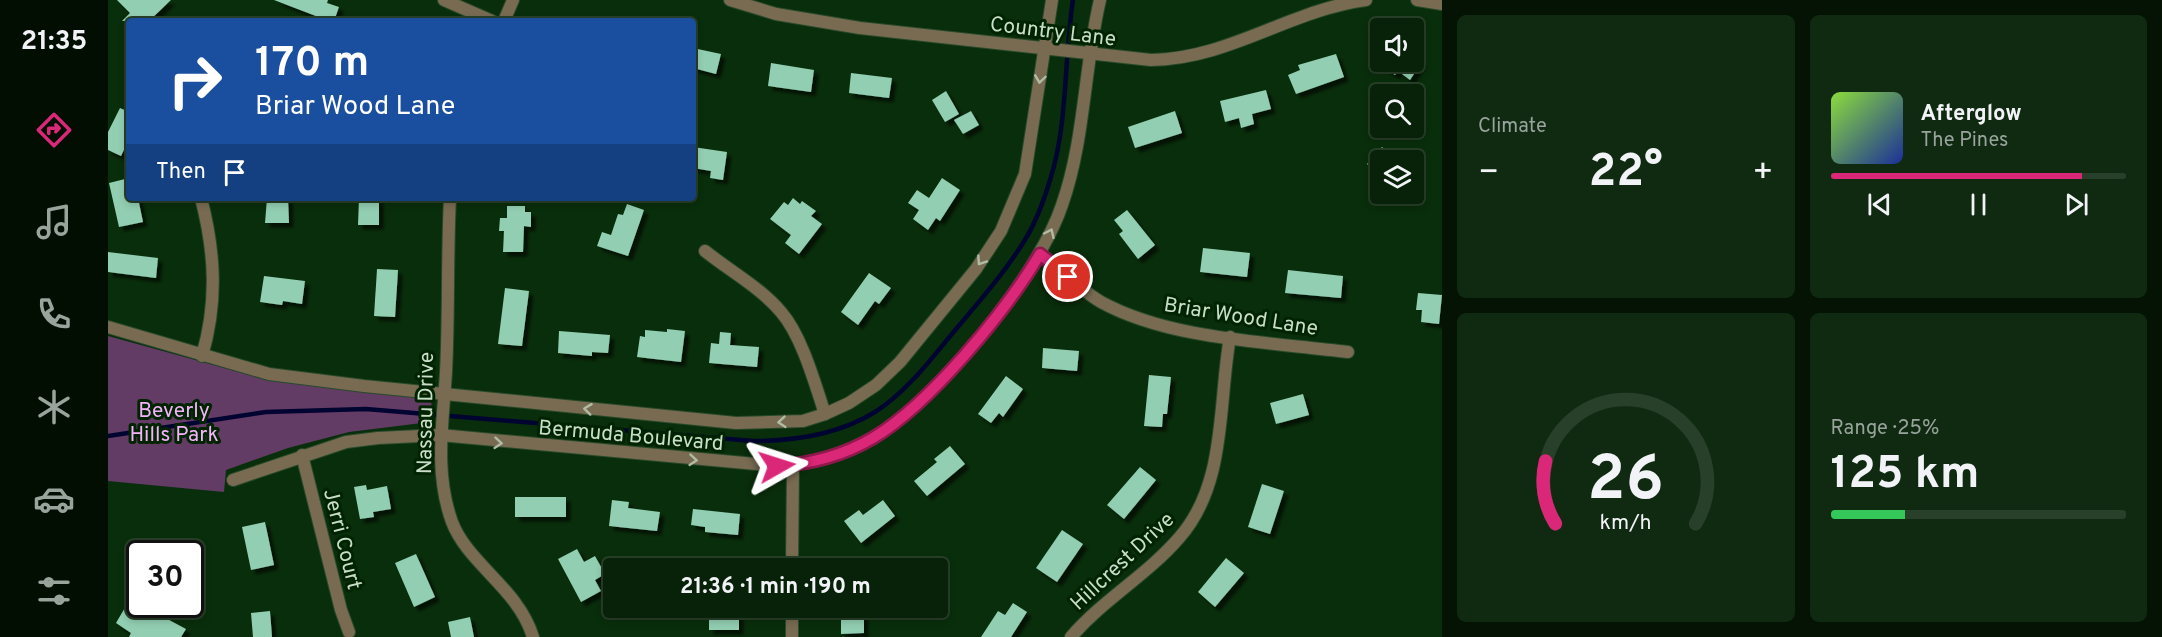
<!DOCTYPE html>
<html lang="en">
<head>
<meta charset="utf-8">
<style>
  body { margin:0; font-family:Overpass,sans-serif; background:#102a12; color:#f1f3f6; height:100vh; display:flex; flex-direction:column; font-size:22px; white-space:nowrap }
  * { box-sizing:border-box; margin:0 }
  p { font-size:20px; color:#98a49c }
  .icon { flex:none; width:33px; height:33px; fill:none; stroke:currentColor; stroke-width:2; stroke-linecap:round; stroke-linejoin:round }
  .map { position:relative; flex:1; overflow:hidden }
  .panel { display:flex; flex-direction:column; gap:15px; padding:15px; background:#041304; width:720px }
  .panel>* { flex:none }
  .top-card { position:absolute; left:18px; top:18px; width:570px; height:183px; border-radius:6px; box-shadow:0 3px 9px #0003,0 0 0 2px #283f29; background:#1a4fa0; color:#fff; overflow:hidden }
  .fabs { position:absolute; left:1262px; top:18px; display:grid; gap:12px }
  .fabs a { display:grid; place-items:center; width:54px; height:54px; border-radius:6px; background:#072208; box-shadow:0 3px 9px #0003,0 0 0 2px #283f29; font-size:30px }
  .speed { position:absolute; left:18px; top:540px; display:flex; gap:12px; font-size:30px; font-weight:700; text-align:center }
  .speed>* { display:grid; place-content:center; width:78px; height:78px; border-radius:50%; background:#072208; box-shadow:0 3px 9px #0003,0 0 0 2px #283f29; line-height:1 }
  .speed .limit { border:3px solid #111; border-radius:9px; background:#fff; color:#111 }
  .pin { position:absolute; display:grid; place-items:center; width:51px; height:51px; color:#fff; margin:-26px; border:3px solid #fff; border-radius:50%; box-shadow:0 2px 6px #0007 }
  .me { position:absolute; width:66px; margin:-33px; rotate:84deg; stroke-linejoin:round; filter:drop-shadow(0 0 4px #0008) }
  .turn { display:flex; align-items:center; gap:21px; height:126px; padding:0 30px; font-size:27px }
  .turn .icon { width:78px; height:78px; stroke-width:2.5 }
  .turn b { display:block; font-size:42px; line-height:51px }
  .then { display:flex; align-items:center; height:57px; padding:0 30px; background:#0003; gap:12px; font-size:22px }
  .big { font-size:45px; font-weight:700; line-height:1.1 }
  .panel .card { flex:1; display:flex; flex-direction:column; justify-content:center; gap:9px; min-width:0; padding:0 21px; border-radius:9px; background:#102a12 }
  .panel .dial { align-items:center; gap:0 }
  .dial svg { height:156px; overflow:visible; fill:none; stroke:#283f29; stroke-width:7; stroke-linecap:round; text-anchor:middle }
  .dial text { fill:#f1f3f6; stroke:none }
  .song { display:flex; align-items:center; gap:18px }
  .cover { width:72px; height:72px; border-radius:9px; background:linear-gradient(135deg,hsl(90 70% 55%),hsl(230 70% 35%)) }
  .played { height:6px; border-radius:3px; background:linear-gradient(90deg,#db2777 85%,#283f29 85%) }
  .keys { display:flex; justify-content:space-around; direction:ltr }
  .heat { display:flex; justify-content:space-between; align-items:center; font-size:33px; direction:ltr }
  .charge { height:9px; border-radius:4px; background:linear-gradient(90deg,#34c759 25%,#283f29 0) }
  .panel .tiles { flex:1; display:grid; gap:15px; grid-template-columns:repeat(2,1fr) }
  .trip { position:absolute; left:495px; top:558px; width:345px; height:60px; border-radius:6px; background:#072208; box-shadow:0 3px 9px #0003,0 0 0 2px #283f29; font-weight:700; line-height:60px; text-align:center }
  main { display:flex; flex:1; min-height:0 }
  .dock { display:flex; flex-direction:column; width:108px; justify-content:space-around; align-items:center; background:#030e03; color:#98a49c }
  .dock .icon { width:42px; height:42px }
  .dock .active { color:#db2777 }
  .dock b { font-size:27px; color:#f1f3f6 }
  .map>svg:first-child { display:block }
  .green { fill:#623c65 }
  .lines { fill:none; stroke-linecap:round; stroke-linejoin:round }
  .stream { stroke:#000431; stroke-width:4.5 }
  .building { fill:#92ceb2; filter:url(#shadow) }
  .minor-casing { stroke:#284a29; stroke-width:14 }
  .minor { stroke:#786b52; stroke-width:12 }
  .oneway { stroke:#b1bca5 }
  .route-casing { stroke:#8e194d; stroke-width:15 }
  .route { stroke:#db2777; stroke-width:10 }
  .labels { text-anchor:middle; stroke-width:6; stroke-linejoin:round; paint-order:stroke }
  .street-label { font-size:21px; fill:#c9dec8; stroke:#002402 }
  .park-label { font-size:21px; fill:#f5b3fa; stroke:#002402 }
</style>
</head>
<body>
<main>
<nav class="dock">
<b>21:35</b>
<svg class="icon active" aria-label="directions" viewBox="0 0 24 24"><path d="M12 3l9 9-9 9-9-9zM9 14v-3h6M13 9l2 2-2 2"/></svg>
<svg class="icon" aria-label="music" viewBox="0 0 24 24"><path d="M9 18V5l10-2v13"/><circle cx="6" cy="18" r="3"/><circle cx="16" cy="16" r="3"/></svg>
<svg class="icon" aria-label="phone" viewBox="0 0 24 24"><path d="M5 4h4l2 5-3 2q2 4 5 5l2-3 5 2v4C11 20 4 13 5 4z"/></svg>
<svg class="icon" aria-label="climate" viewBox="0 0 24 24"><path d="M12 3v18M4 7l16 10M4 17L20 7"/></svg>
<svg class="icon" aria-label="car" viewBox="0 0 24 24"><path d="M5 17H2v-5l4-1 3-4h7l3 4 3 1v5h-3M9 17h6M6 11h13"/><circle cx="7" cy="17" r="2"/><circle cx="17" cy="17" r="2"/></svg>
<svg class="icon" aria-label="filters" viewBox="0 0 24 24"><path d="M4 7h16M4 17h16"/><circle cx="9" cy="7" r="2"/><circle cx="15" cy="17" r="2"/></svg>
</nav>
<div class="map">
<svg width="1334" height="637" viewBox="0 0 1334 637">
  <defs>
    <filter id="shadow"><feDropShadow dx="4.5" dy="4.5" stdDeviation="1.5" flood-color="#0009"/></filter>
  </defs>
  <rect width="100%" height="100%" fill="#092e0b"/>
  <polygon class="green" points="0,336 142,375 324,397 322,422 241,432 180,448 118,470 116,492 0,481"/>
  <g class="lines">
    <path class="stream" d="M0 436 158 412 258 409 645 441C687 441 730 435 767 412 797 393 820 363 843 335 869 304 897 273 918 238 929 220 936 200 942 180 960 125 956 58 965 0"/>
  </g>
  <g class="building">
    <polygon points="9,0 63,0 41,21 14,21 22,13"/>
    <polygon points="166,0 220,0 219,3 231,7 226,21 221,21"/>
    <polygon points="585,48 613,54 608,74 585,68"/>
    <polygon points="1228,54 1236,77 1188,94 1180,75 1192,70 1190,65"/>
    <polygon points="1267,62 1314,62 1302,80 1290,71 1287,75"/>
    <polygon points="663,63 706,70 703,92 660,86"/>
    <polygon points="743,73 784,78 781,98 741,93"/>
    <polygon points="1158,90 1163,109 1144,114 1146,124 1133,128 1131,118 1117,122 1112,101"/>
    <polygon points="838,91 851,114 837,122 824,100"/>
    <polygon points="12,108 21,112 21,139 13,156 0,150 0,132"/>
    <polygon points="863,111 871,125 855,134 846,120"/>
    <polygon points="1067,111 1074,133 1027,148 1020,127"/>
    <polygon points="585,147 619,152 615,180 602,178 603,171 585,168"/>
    <polygon points="1274,147 1289,160 1272,160 1272,175 1259,164"/>
    <polygon points="21,178 21,198 30,198 35,222 11,227 1,183"/>
    <polygon points="834,178 852,190 832,221 828,218 820,230 805,219 811,210 800,203 809,190 821,198"/>
    <polygon points="159,198 180,198 181,223 157,223"/>
    <polygon points="251,198 271,198 271,225 250,225"/>
    <polygon points="685,198 692,204 694,201 708,211 703,216 714,224 691,254 677,243 683,235 662,219 676,202 680,205"/>
    <polygon points="519,204 536,210 520,256 489,246 494,232 503,235 510,214 515,215"/>
    <polygon points="399,206 417,206 417,212 423,212 423,227 416,226 415,252 395,252 396,231 391,231 392,218 399,218"/>
    <polygon points="1019,210 1047,245 1030,259 1011,234 1015,231 1006,220"/>
    <polygon points="1095,248 1142,253 1139,277 1092,272"/>
    <polygon points="0,252 50,258 48,278 0,272"/>
    <polygon points="269,269 290,270 287,317 266,316"/>
    <polygon points="1180,270 1235,276 1233,298 1177,293"/>
    <polygon points="761,273 783,288 771,304 767,301 750,325 733,312"/>
    <polygon points="156,276 197,281 194,304 175,301 174,305 152,302"/>
    <polygon points="397,288 421,291 414,346 390,344"/>
    <polygon points="1310,293 1334,295 1331,324 1313,322 1314,310 1308,310"/>
    <polygon points="559,329 577,331 573,362 529,357 532,336 537,337 537,330 559,332"/>
    <polygon points="451,331 502,335 500,353 484,352 484,356 450,353"/>
    <polygon points="612,332 623,333 622,345 651,347 649,367 601,363 603,343 611,344"/>
    <polygon points="935,348 971,351 969,371 934,368"/>
    <polygon points="1041,375 1063,377 1059,414 1055,414 1054,427 1036,426"/>
    <polygon points="898,376 915,389 895,417 891,413 883,423 870,414"/>
    <polygon points="1195,394 1201,415 1168,424 1162,403"/>
    <polygon points="842,446 857,464 819,496 806,481 829,462 826,459"/>
    <polygon points="1032,467 1048,480 1016,519 999,505"/>
    <polygon points="1154,484 1176,491 1162,534 1140,527"/>
    <polygon points="258,485 259,490 279,486 283,509 265,512 266,517 252,519 246,487"/>
    <rect x="407" y="497" width="51" height="20"/>
    <polygon points="504,500 521,502 520,508 552,512 549,531 501,526"/>
    <polygon points="775,500 787,516 753,543 736,521 751,510 755,515"/>
    <polygon points="585,509 632,514 630,535 597,532 597,527 583,525"/>
    <polygon points="157,522 166,565 143,570 134,527"/>
    <polygon points="954,530 975,544 949,582 928,568"/>
    <polygon points="469,549 476,562 487,556 497,574 487,580 493,591 473,602 450,559"/>
    <polygon points="308,554 327,597 306,607 287,563"/>
    <polygon points="1118,558 1136,573 1107,607 1090,592"/>
    <polygon points="22,599 78,629 73,637 21,637 23,633 8,623"/>
    <polygon points="905,603 919,612 903,637 873,637 890,611 897,615"/>
    <polygon points="606,608 631,608 631,630 601,630 601,614 606,613"/>
    <polygon points="733,608 756,608 756,633 733,634"/>
    <polygon points="162,611 164,637 145,637 143,613"/>
    <polygon points="362,617 366,637 343,637 340,622"/>
  </g>
  <g class="lines">
    <defs>
      <g id="minor">
        <polyline points="336,0 384,21"/>
        <path d="M622 0 668 14 752 28 1043 60C1121 59 1182 10 1258 0"/>
        <polyline points="1309,0 1334,4"/>
        <polyline points="396,21 405,0"/>
        <path d="M93 198C107 252 110 302 94 356"/>
        <path d="M342 198C339 256 341 314 338 372 335 423 326 472 344 522 360 564 410 588 425 637"/>
        <path d="M597 251C622 271 653 288 673 312 694 336 707 384 717 414"/>
        <path d="M932 253C952 270 971 289 993 302 1062 340 1162 342 1240 352"/>
        <polyline points="0,327 161,374 256,386 628,423 695,421 717,414 741,403 768,385 792,362 868,269 893,231 917,174 944,0"/>
        <polyline points="194,455 233,610 241,632"/>
        <path d="M125 480 238 442 270 438 332 435 669 466C702 464 735 455 764 438 828 402 931 275 954 205 977 140 976 67 992 0"/>
        <polyline points="684,568 685,465"/>
        <polyline points="684,608 684,637"/>
        <path d="M963 637C996 599 1039 575 1071 538 1119 484 1110 404 1122 337"/>
      </g>
    </defs>
    <use href="#minor" class="minor-casing"/>
    <use href="#minor" class="minor"/>
  </g>
  <defs><path id="oneway-chevron" d="M-2-3.5L2.5 0L-2 3.5" fill="none" stroke-width="1.6" stroke-linecap="round" stroke-linejoin="round" transform="scale(1.5)"/></defs>
  <g class="oneway">
    <use href="#oneway-chevron" transform="translate(932 79) rotate(98)"/>
    <use href="#oneway-chevron" transform="translate(942 233) rotate(-65)"/>
    <use href="#oneway-chevron" transform="translate(873 261) rotate(124)"/>
    <use href="#oneway-chevron" transform="translate(480 409) rotate(-173)"/>
    <use href="#oneway-chevron" transform="translate(674 422) rotate(175)"/>
    <use href="#oneway-chevron" transform="translate(390 443) rotate(5)"/>
    <use href="#oneway-chevron" transform="translate(585 460) rotate(5)"/>
  </g>
  <g class="lines">
    <defs>
      <path id="route" d="M669 466C702 464 736 455 765 438 822 404 898 311 932 254L960 277"/>
    </defs>
    <use href="#route" class="route-casing"/>
    <use href="#route" class="route"/>
  </g>
  <g class="labels">
    <g class="street-label">
      <text transform="translate(945 31) rotate(7)" y="7">Country Lane</text>
      <text transform="translate(1133 316) rotate(9)" y="7">Briar Wood Lane</text>
      <text transform="translate(317 413) rotate(-89)" y="7">Nassau Drive</text>
      <text transform="translate(523 435) rotate(5)" y="7">Bermuda Boulevard</text>
      <text transform="translate(235 539) rotate(76)" y="7">Jerri Court</text>
      <text transform="translate(1014 561) rotate(-43)" y="7">Hillcrest Drive</text>
    </g>
    <g class="park-label">
      <text x="66" y="417">Beverly<tspan x="66" dy="24">Hills Park</tspan></text>
    </g>
  </g>
</svg>
<div class="fabs">
<a><svg class="icon" aria-label="sound" viewBox="0 0 24 24"><path d="M4 9h4l5-4v14l-5-4H4zM17 9q2 3 0 6"/></svg></a>
<a><svg class="icon" aria-label="search" viewBox="0 0 24 24"><circle cx="10" cy="10" r="6"/><path d="M15 15l6 6"/></svg></a>
<a><svg class="icon" aria-label="layers" viewBox="0 0 24 24"><path d="M12 4l9 5-9 5-9-5zM3 14l9 5 9-5"/></svg></a>
</div>
<div class="speed"><div class="limit">30</div></div>
<div class="pin" style="left:960px;top:277px;background:#d93025"><svg class="icon" aria-label="arrive" viewBox="0 0 24 24"><path d="M6 21V4h12l-3 4 3 4H6"/></svg></div>
<svg class="me" style="left:669px;top:466px" viewBox="-20 -20 40 40"><path d="M0-17L14 15 0 8-14 15z" fill="#db2777" stroke="#fff" stroke-width="4"/></svg>
<div class="trip">21:36 · 1 min · 190 m</div>
<div class="top-card">
<div class="turn"><svg class="icon" aria-label="right" viewBox="0 0 24 24"><path d="M7 20v-9h11M14 6l5 5-5 5"/></svg><div><b>170 m</b>Briar Wood Lane</div></div>
<div class="then">Then<svg class="icon" aria-label="arrive" viewBox="0 0 24 24"><path d="M6 21V4h12l-3 4 3 4H6"/></svg></div>
</div>
</div>
<section class="panel">
<div class="tiles">
<div class="card"><p>Climate</p>
<div class="heat"><a>−</a><b class="big">22°</b><a>+</a></div>
</div>
<div class="card">
<div class="song"><i class="cover"></i><div><b>Afterglow</b><p>The Pines</p></div></div>
<div class="played"></div>
<div class="keys"><svg class="icon" aria-label="previous" viewBox="0 0 24 24"><path d="M18 5L8 12l10 7zM5 5v14"/></svg><svg class="icon" aria-label="pause" viewBox="0 0 24 24"><path d="M8 5v14M16 5v14"/></svg><svg class="icon" aria-label="next" viewBox="0 0 24 24"><path d="M6 5l10 7-10 7zM19 5v14"/></svg></div>
</div>
<div class="card dial"><svg viewBox="0 0 100 80">
<path d="M14 69A42 42 0 1 1 86 69"/>
<path d="M14 69A42 42 0 0 1 9 37" stroke="#db2777"/>
<text x="50" y="56" font-size="32" font-weight="700">26</text>
<text x="50" y="72" font-size="11">km/h</text>
</svg></div>
<div class="card"><p>Range · 25%</p><b class="big">125 km</b><div class="charge"></div></div>
</div>
</section>
</main>
</body>
</html>
